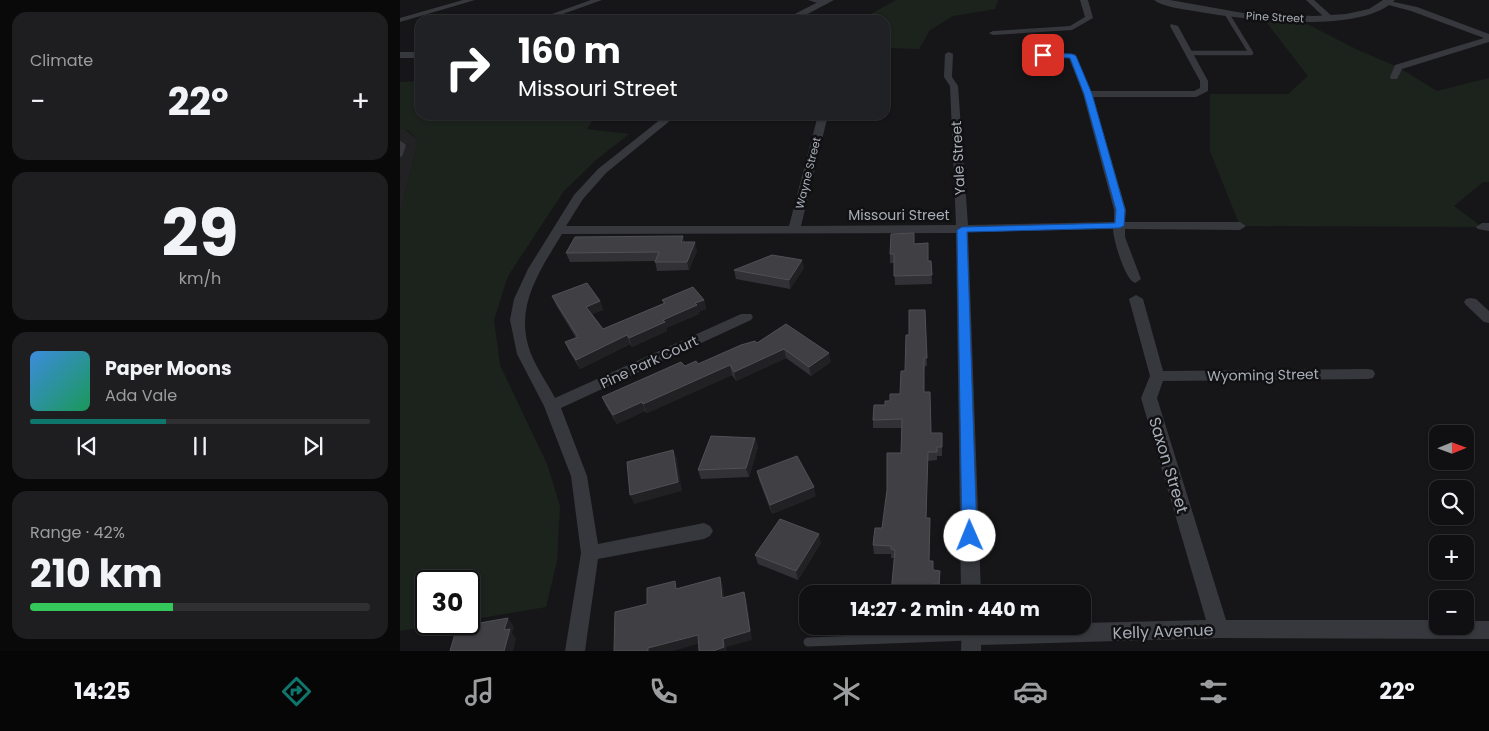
<!DOCTYPE html>
<html lang="en">
<head>
<meta charset="utf-8">
<style>
  body { margin:0; font-family:Poppins,sans-serif; background:#1e1e20; color:#f1f3f6; height:100vh; display:flex; flex-direction:column; font-size:19px; white-space:nowrap }
  * { box-sizing:border-box; margin:0 }
  p { font-size:16px; color:#9c9d9f }
  .icon { flex:none; width:28px; height:28px; fill:none; stroke:currentColor; stroke-width:2; stroke-linecap:round; stroke-linejoin:round }
  .map { position:relative; flex:1; overflow:hidden }
  .details { display:flex; flex-direction:column; gap:12px; padding:12px; background:#09090a; width:400px }
  .details>* { flex:none }
  .top-card { position:absolute; left:15px; top:15px; width:475px; height:105px; border-radius:15px; box-shadow:0 1px 4px #0004,0 0 0 1px #303032; background:#202124; color:#fff; overflow:hidden }
  .needle { width:32px; rotate:89deg }
  .buttons { position:absolute; left:1029px; top:425px; display:grid; gap:10px }
  .buttons a { display:grid; place-items:center; width:45px; height:45px; border-radius:10px; background:#101012; box-shadow:0 1px 4px #0004,0 0 0 1px #303032; font-size:25px }
  .speed { position:absolute; left:15px; top:570px; display:flex; gap:10px; font-size:25px; font-weight:700; text-align:center }
  .speed>* { display:grid; place-content:center; width:65px; height:65px; border-radius:50%; background:#101012; box-shadow:0 1px 4px #0004,0 0 0 1px #303032; line-height:1 }
  .speed .limit { border:2px solid #111; border-radius:8px; background:#fff; color:#111 }
  .pin { position:absolute; display:grid; place-items:center; width:42px; height:42px; color:#fff; margin:-21px; border-radius:10px; box-shadow:0 2px 8px #0006 }
  .me { position:absolute; width:55px; margin:-28px; rotate:359deg; stroke-linejoin:round; filter:drop-shadow(0 0 4px #0008) }
  .turn { display:flex; align-items:center; gap:18px; height:105px; padding:0 20px; font-size:22px }
  .turn .icon { width:65px; height:65px; stroke-width:2.5 }
  .turn b { display:block; font-size:35px; line-height:42px }
  .big { font-size:38px; font-weight:700; line-height:1.1 }
  .details .widget { flex:1; display:flex; flex-direction:column; justify-content:center; gap:8px; min-width:0; padding:0 18px; border-radius:15px; background:#1e1e20 }
  .details .dial { align-items:center; gap:0 }
  .dial b { font-size:65px; line-height:1 }
  .song { display:flex; align-items:center; gap:15px }
  .cover { width:60px; height:60px; border-radius:8px; background:linear-gradient(135deg,hsl(210 70% 55%),hsl(150 70% 35%)) }
  .played { height:5px; border-radius:2px; background:linear-gradient(90deg,#0f766e 40%,#303032 40%) }
  .keys { display:flex; justify-content:space-around; direction:ltr }
  .heat { display:flex; justify-content:space-between; align-items:center; font-size:28px; direction:ltr }
  .charge { height:8px; border-radius:4px; background:linear-gradient(90deg,#34c759 42%,#303032 0) }
  .trip { position:absolute; left:399px; top:585px; width:292px; height:50px; border-radius:15px; background:#101012; box-shadow:0 1px 4px #0004,0 0 0 1px #303032; font-weight:700; line-height:50px; text-align:center }
  .tab-bar { display:flex; height:80px; justify-content:space-around; align-items:center; background:#060607; color:#9c9d9f }
  .tab-bar .icon { width:35px; height:35px }
  .tab-bar .active { color:#0f766e }
  .tab-bar b { font-size:22px; color:#f1f3f6 }
  main { display:flex; flex:1; min-height:0 }
  .map>svg:first-child { display:block }
  .built { fill:#222225 }
  .green { fill:#1c231d }
  .lines { fill:none; stroke-linecap:round; stroke-linejoin:round }
  .service-far2 { stroke:#37383d; stroke-width:4.5 }
  .service-far1 { stroke:#37383d; stroke-width:5.5 }
  .service { stroke:#37383d; stroke-width:9 }
  .minor { fill:#37383d; fill-rule:evenodd }
  .tertiary { fill:#37383d; fill-rule:evenodd }
  .wall { fill:#323236 }
  .shaded-wall { fill:#212124 }
  .building { fill:#3f3f44; stroke:#4f5156 }
  .route { fill:#1a73e8; stroke:#114b97 }
  .labels { text-anchor:middle; stroke-width:5; stroke-linejoin:round; paint-order:stroke }
  .far-street-label { font-size:11px; fill:#a8adb8; stroke:#111113 }
  .street-label { font-size:14px; fill:#a8adb8; stroke:#111113 }
  .near-street-label { font-size:16px; fill:#a8adb8; stroke:#111113 }
</style>
</head>
<body>
<main>
<section class="details">
<div class="widget"><p>Climate</p>
<div class="heat"><a>−</a><b class="big">22°</b><a>+</a></div>
</div>
<div class="widget dial"><b>29</b><p>km/h</p></div>
<div class="widget">
<div class="song"><i class="cover"></i><div><b>Paper Moons</b><p>Ada Vale</p></div></div>
<div class="played"></div>
<div class="keys"><svg class="icon" aria-label="previous" viewBox="0 0 24 24"><path d="M18 5L8 12l10 7zM5 5v14"/></svg><svg class="icon" aria-label="pause" viewBox="0 0 24 24"><path d="M8 5v14M16 5v14"/></svg><svg class="icon" aria-label="next" viewBox="0 0 24 24"><path d="M6 5l10 7-10 7zM19 5v14"/></svg></div>
</div>
<div class="widget"><p>Range · 42%</p><b class="big">210 km</b><div class="charge"></div></div>
</section>
<div class="map">
<svg width="1089" height="651" viewBox="0 0 1089 651">
  <rect width="100%" height="100%" fill="#161618"/>
  <polygon class="built" points="5,129 18,141 0,214 0,130"/>
  <g class="green">
    <polygon points="496,0 598,0 595,9 553,16 530,30 519,49 485,48 485,20 460,20"/>
    <polygon points="863,18 899,20 958,50 998,67 1037,91 1089,78 1089,182 1083,182 1054,206 1082,227 840,226 810,151 810,94 888,94 908,76"/>
    <polygon points="20,81 20,115 196,115 187,129 229,134 196,160 164,191 108,276 94,320 100,365 147,464 160,506 157,561 146,607 69,620 69,581 26,581 26,624 45,624 0,631 0,214 18,141 8,130 0,130 0,82"/>
  </g>
  <g class="lines">
    <polyline class="service-far2" points="788,53 851,53 827,14"/>
    <polyline class="service-far1" points="0,144 3,146 0,154"/>
    <polyline class="service" points="408,642 569,636"/>
    <g class="minor">
      <polygon points="63,0 75,0 0,22 0,18"/>
      <polygon points="191,0 202,0 146,20 135,20"/>
      <polygon points="408,0 421,0 428,3 424,5"/>
      <polygon points="680,0 688,0 693,18 672,30 593,35 589,33 593,31 670,26 685,17"/>
      <polygon points="906,0 914,0 933,17 926,19"/>
      <polygon points="985,0 1017,7 1089,34 1089,42 1002,69 997,79 991,79 990,77 995,65 1084,38 1011,11 985,4"/>
      <path d="M771 24 778 26 808 81V91L796 97H693L726 210 725 222H840L846 226 840 230 725 229V237L741 279 735 283C725 280 713 239 713 229L568 232 581 594H561L556 233 162 234C139 272 113 308 131 354 137 369 148 384 155 398L341 314H351L353 317 351 320 161 408 187 476 198 544 304 523 310 526 313 531 310 536 304 539 198 559 185 651H165L181 553 171 476 144 406 117 354 110 320 114 299 128 269 174 195 198 169 266 115H277L206 173 183 199 166 226H389L418 115H428L401 226 556 225 550 86 544 77 545 54 549 52 553 54 552 77 558 86 568 225 714 222V210L683 94 669 58 643 57 639 55 643 53 675 54 691 91H794L800 88V81L770 26Z"/>
      <polygon points="1082,223 1089,223 1089,231 1078,229 1076,227"/>
      <polygon points="736,295 743,299 763,371 968,369 973,370 975,374 973,378 968,379 763,381 757,398 826,620 1038,620 1038,626 1065,626 1065,621 1089,621 1089,639 819,638 581,645 581,651 561,651 562,626 682,626 682,623 806,620 741,398 750,376 729,299"/>
      <polygon points="1071,298 1076,299 1089,311 1089,323 1084,322 1066,305 1064,302 1066,299"/>
    </g>
    <g class="tertiary">
      <polygon points="422,0 434,0 396,20 383,20"/>
      <path d="M754 0H770L843 13 914 16 946 14 969 9 983 0H995C960 36 840 19 794 11 783 9 763 7 754 0Z"/>
      <rect x="0" y="52" width="20" height="6"/>
    </g>
  </g>
  <g class="wall">
    <polygon points="285,242 297,251 289,270 257,271 255,261 170,262 166,253"/>
    <polygon points="514,244 529,261 531,261 532,284 495,285 494,263 490,263 490,254"/>
    <polygon points="404,268 390,289 336,279 334,270"/>
    <polygon points="152,296 200,301 203,310 192,314 203,329 264,304 262,300 304,300 306,309 298,312 299,314 266,328 267,331 232,347 230,344 180,369 169,351 165,342 176,338 156,305"/>
    <polygon points="525,310 527,366 525,366 524,371 524,392 531,433 542,433 542,456 537,456 537,460 528,461 526,518 530,518 529,561 533,570 540,579 540,593 533,593 533,594 491,594 495,558 491,558 491,554 474,554 473,545 482,528 501,453 502,428 473,428 473,420 490,401 500,394 505,371 509,335"/>
    <polygon points="386,324 431,362 411,376 386,358 336,381 332,375 247,413 245,411 217,424 206,406 202,397 285,366 298,364 357,343"/>
    <polygon points="355,438 358,447 349,477 301,479 298,470"/>
    <polygon points="357,471 416,496 372,514 359,480"/>
    <polygon points="421,543 398,580 358,564 355,555"/>
  </g>
  <g class="shaded-wall">
    <polygon points="283,236 286,244 281,242"/>
    <polygon points="295,242 297,251 289,270 287,262"/>
    <polygon points="402,260 404,268 390,289 389,280"/>
    <polygon points="304,300 306,309 298,312 299,314 266,328 267,331 232,347 229,338 295,303"/>
    <polygon points="200,301 203,310 190,315 186,307"/>
    <polygon points="227,335 230,344 180,369 176,360"/>
    <polygon points="384,349 386,358 336,381 334,372"/>
    <polygon points="429,353 431,362 411,376 409,367"/>
    <polygon points="330,365 332,375 247,413 243,404"/>
    <polygon points="242,402 245,411 217,424 213,415"/>
    <polygon points="355,438 358,447 349,477 346,468"/>
    <polygon points="273,450 277,459 282,491 234,504 230,495"/>
    <polygon points="528,452 528,461 526,527 526,518"/>
    <polygon points="414,487 416,496 372,514 370,505"/>
    <polygon points="419,534 421,543 398,580 396,571"/>
    <polygon points="320,577 323,586 325,607 322,598"/>
    <polygon points="344,592 347,601 352,640 326,647 327,651 313,651 323,639"/>
    <polygon points="108,618 114,627 112,633 116,638 113,651 104,651 104,630"/>
    <polygon points="298,635 301,643 273,651 248,651 248,648"/>
  </g>
  <g class="building">
    <polygon points="514,233 514,244 528,243 528,261 531,261 532,275 494,276 494,254 490,254 491,234"/>
    <polygon points="283,236 281,242 295,242 287,262 255,262 259,252 166,253 175,237"/>
    <polygon points="372,255 402,260 389,280 334,270"/>
    <polygon points="187,283 200,301 186,307 203,329 265,303 262,300 293,287 304,300 295,303 297,305 263,320 265,322 229,338 227,335 176,360 165,342 178,337 152,296"/>
    <polygon points="509,310 525,310 527,358 524,358 524,392 530,392 531,433 542,433 542,447 537,447 537,452 528,452 526,518 530,518 529,561 533,561 533,570 540,571 539,584 533,584 532,594 491,594 495,550 491,549 491,546 473,545 475,528 482,528 487,490 487,453 501,453 502,419 473,420 474,405 485,405 485,401 490,401 490,394 500,394 501,371 505,371 506,335 509,335"/>
    <polygon points="386,324 429,353 409,367 384,349 334,372 330,365 243,404 242,402 213,415 202,397 281,362 285,366 296,361 298,364 341,345 355,341 357,343"/>
    <polygon points="311,436 355,438 346,468 298,470"/>
    <polygon points="273,450 278,482 230,495 227,462"/>
    <polygon points="397,456 414,487 370,505 357,471"/>
    <polygon points="380,519 419,534 396,571 355,555"/>
    <polygon points="320,577 322,598 344,592 350,631 323,639 324,647 313,651 299,651 298,635 248,648 248,651 214,651 215,612 247,604 247,588 275,581 276,589"/>
    <polygon points="108,618 104,630 110,629 104,651 50,651 57,627"/>
  </g>
  <polygon class="route" points="643,53 672,54 676,56 692,94 725,210 724,226 719,228 567,232 577,536 575,541 570,543 564,541 562,536 557,230 562,227 715,223 716,210 684,94 670,58 640,57"/>
  <g class="labels">
    <g class="far-street-label">
      <text transform="translate(875 17) rotate(3)" y="4">Pine Street</text>
      <text transform="translate(408 173) rotate(-76)" y="4">Wayne Street</text>
    </g>
    <g class="street-label">
      <text transform="translate(558 158) rotate(-93)" y="5">Yale Street</text>
      <text x="499" y="220">Missouri Street</text>
      <text transform="translate(249 362) rotate(-25)" y="5">Pine Park Court</text>
      <text transform="translate(863 375) rotate(-1)" y="5">Wyoming Street</text>
    </g>
    <g class="near-street-label">
      <text transform="translate(769 465) rotate(73)" y="6">Saxon Street</text>
      <text transform="translate(763 631) rotate(-2)" y="6">Kelly Avenue</text>
    </g>
  </g>
</svg>
<div class="buttons">
<a><svg class="needle" viewBox="-14 -14 28 28"><path d="M0-13l5 13h-10z" fill="#e53935"/><path d="M0 13l5-13h-10z" fill="#9c9d9f"/></svg></a>
<a><svg class="icon" aria-label="search" viewBox="0 0 24 24"><circle cx="10" cy="10" r="6"/><path d="M15 15l6 6"/></svg></a>
<a>+</a>
<a>−</a>
</div>
<div class="speed"><div class="limit">30</div></div>
<div class="pin" style="left:643px;top:55px;background:#d93025"><svg class="icon" aria-label="arrive" viewBox="0 0 24 24"><path d="M6 21V4h12l-3 4 3 4H6"/></svg></div>
<svg class="me" style="left:570px;top:536px" viewBox="-20 -20 40 40"><circle r="19" fill="#fff"/><path d="M0-13L10 11 0 6-10 11z" fill="#1a73e8"/></svg>
<div class="trip">14:27 · 2 min · 440 m</div>
<div class="top-card">
<div class="turn"><svg class="icon" aria-label="right" viewBox="0 0 24 24"><path d="M7 20v-9h11M14 6l5 5-5 5"/></svg><div><b>160 m</b>Missouri Street</div></div>
</div>
</div>
</main>
<nav class="tab-bar">
<b>14:25</b>
<svg class="icon active" aria-label="directions" viewBox="0 0 24 24"><path d="M12 3l9 9-9 9-9-9zM9 14v-3h6M13 9l2 2-2 2"/></svg>
<svg class="icon" aria-label="music" viewBox="0 0 24 24"><path d="M9 18V5l10-2v13"/><circle cx="6" cy="18" r="3"/><circle cx="16" cy="16" r="3"/></svg>
<svg class="icon" aria-label="phone" viewBox="0 0 24 24"><path d="M5 4h4l2 5-3 2q2 4 5 5l2-3 5 2v4C11 20 4 13 5 4z"/></svg>
<svg class="icon" aria-label="climate" viewBox="0 0 24 24"><path d="M12 3v18M4 7l16 10M4 17L20 7"/></svg>
<svg class="icon" aria-label="car" viewBox="0 0 24 24"><path d="M5 17H2v-5l4-1 3-4h7l3 4 3 1v5h-3M9 17h6M6 11h13"/><circle cx="7" cy="17" r="2"/><circle cx="17" cy="17" r="2"/></svg>
<svg class="icon" aria-label="filters" viewBox="0 0 24 24"><path d="M4 7h16M4 17h16"/><circle cx="9" cy="7" r="2"/><circle cx="15" cy="17" r="2"/></svg>
<b>22°</b>
</nav>
</body>
</html>
